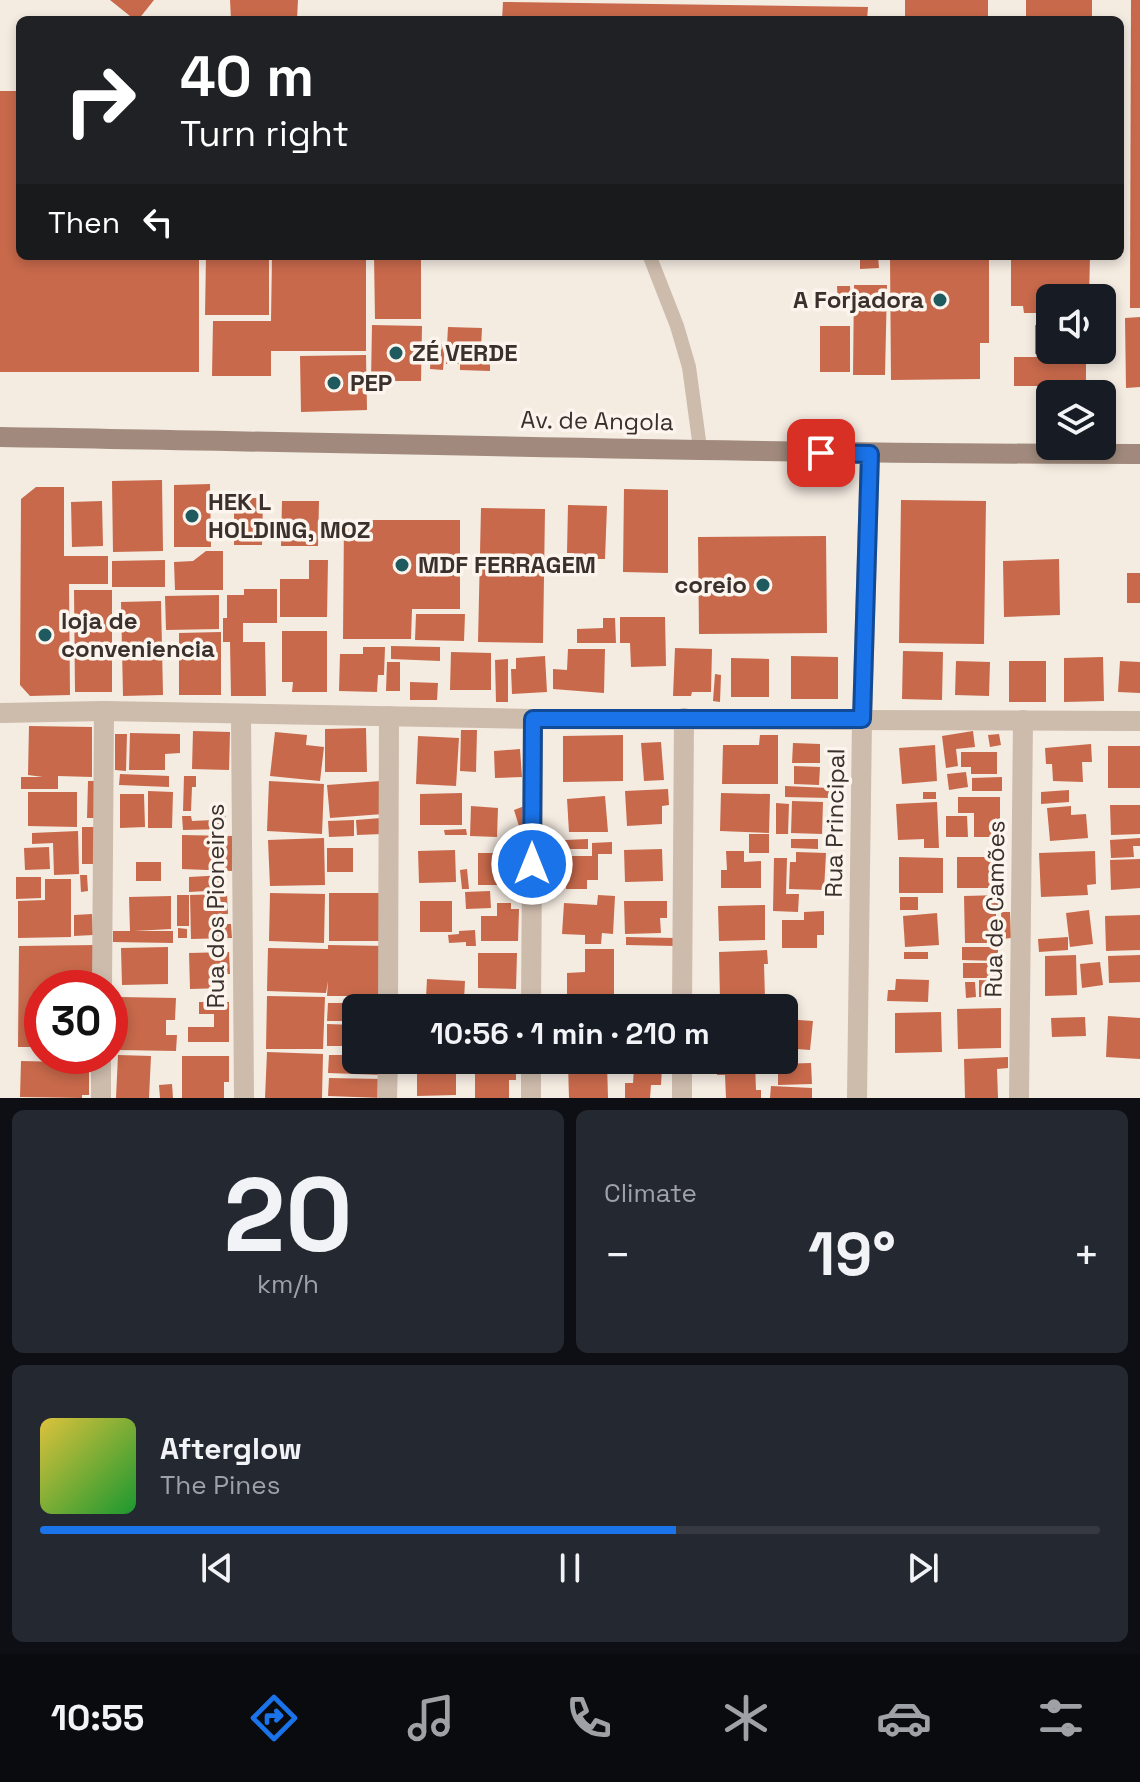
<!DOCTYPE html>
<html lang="en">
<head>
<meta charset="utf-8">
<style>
  body { margin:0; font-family:"Space Grotesk",sans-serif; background:#242831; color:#f1f3f6; height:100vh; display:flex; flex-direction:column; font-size:30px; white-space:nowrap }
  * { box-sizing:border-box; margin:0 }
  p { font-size:26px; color:#9ea1a6 }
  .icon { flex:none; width:44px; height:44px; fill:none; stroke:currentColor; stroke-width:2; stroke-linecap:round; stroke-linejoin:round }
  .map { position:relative; height:1098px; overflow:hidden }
  .side { display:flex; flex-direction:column; gap:12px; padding:12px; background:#0d0f14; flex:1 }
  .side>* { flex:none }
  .guide { position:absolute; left:16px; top:16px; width:1108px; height:244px; border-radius:12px; box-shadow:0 4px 12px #0003; background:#202124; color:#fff; overflow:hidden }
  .buttons { position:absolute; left:1036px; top:284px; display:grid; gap:16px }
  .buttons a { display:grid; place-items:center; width:80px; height:80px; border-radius:12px; background:#171b24; box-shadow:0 4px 12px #0003; font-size:40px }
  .speed { position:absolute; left:24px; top:970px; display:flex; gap:16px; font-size:40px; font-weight:700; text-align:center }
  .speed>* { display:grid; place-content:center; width:104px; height:104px; border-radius:50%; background:#171b24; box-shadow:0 4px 12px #0003; line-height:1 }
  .speed .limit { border:12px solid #d22; background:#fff; color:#111 }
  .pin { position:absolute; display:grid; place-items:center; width:68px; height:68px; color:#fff; margin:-34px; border-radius:16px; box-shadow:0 4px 12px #0006 }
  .me { position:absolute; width:88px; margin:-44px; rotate:0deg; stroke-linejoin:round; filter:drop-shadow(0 0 6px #0008) }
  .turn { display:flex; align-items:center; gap:28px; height:168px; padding:0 32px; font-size:36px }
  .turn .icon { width:104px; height:104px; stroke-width:2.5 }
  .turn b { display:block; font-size:56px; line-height:68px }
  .then { display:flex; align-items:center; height:76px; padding:0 32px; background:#0003; gap:16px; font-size:30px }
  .big { font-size:60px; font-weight:800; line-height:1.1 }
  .side .card { flex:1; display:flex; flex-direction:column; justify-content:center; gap:12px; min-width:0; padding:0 28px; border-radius:12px; background:#242831 }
  .side .dial { align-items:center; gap:0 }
  .dial b { font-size:104px; line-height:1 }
  .song { display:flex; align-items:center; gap:24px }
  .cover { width:96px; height:96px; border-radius:12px; background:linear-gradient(135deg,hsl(50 70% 55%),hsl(130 70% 35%)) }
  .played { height:8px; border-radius:4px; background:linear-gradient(90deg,#1a73e8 60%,#363941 60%) }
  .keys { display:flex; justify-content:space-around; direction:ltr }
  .heat { display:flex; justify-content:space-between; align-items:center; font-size:44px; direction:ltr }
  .side .tiles { flex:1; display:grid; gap:12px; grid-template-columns:1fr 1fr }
  .card:last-child { grid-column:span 2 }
  .trip { position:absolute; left:342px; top:994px; width:456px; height:80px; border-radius:12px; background:#171b24; box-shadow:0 4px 12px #0003; font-weight:800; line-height:80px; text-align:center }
  .dock { display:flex; height:128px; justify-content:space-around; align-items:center; background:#090b0e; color:#9ea1a6 }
  .dock .icon { width:56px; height:56px }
  .dock .selected { color:#1a73e8 }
  .dock b { font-size:36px; color:#f1f3f6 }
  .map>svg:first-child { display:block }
  .building { fill:#c8694b }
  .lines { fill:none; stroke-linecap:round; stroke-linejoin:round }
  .service { stroke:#cdbbac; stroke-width:14 }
  .minor { stroke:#cdbbac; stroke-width:20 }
  .secondary { stroke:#a18a7d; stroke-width:20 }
  .route-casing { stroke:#114b97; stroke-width:20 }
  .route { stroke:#1a73e8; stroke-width:14 }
  .poi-dot { fill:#1f5a5e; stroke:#fbf5ee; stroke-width:3 }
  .labels { text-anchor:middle; stroke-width:7; stroke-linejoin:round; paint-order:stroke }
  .poi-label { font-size:24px; font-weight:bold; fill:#3b302b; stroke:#fbf5ee; text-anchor:start }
  .street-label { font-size:24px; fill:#3b302b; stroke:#fbf5ee }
</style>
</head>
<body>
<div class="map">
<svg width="1140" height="1098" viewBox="0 0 1140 1098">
  <rect width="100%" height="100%" fill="#f4ebe1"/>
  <g class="building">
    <polygon points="110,0 154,0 138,20 135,20"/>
    <polygon points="230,0 298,0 297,20 231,20"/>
    <rect x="905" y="0" width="83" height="20"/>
    <rect x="1026" y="0" width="66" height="20"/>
    <polygon points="1131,0 1140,0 1140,308 1130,308"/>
    <polygon points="503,2 868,7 867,20 502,20"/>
    <polygon points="0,91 20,91 20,256 199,256 199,372 0,372"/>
    <polygon points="206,256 269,256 269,315 205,315"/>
    <polygon points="272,256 366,256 366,351 271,351 271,376 212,376 213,321 271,321"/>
    <polygon points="374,256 421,256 421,319 375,319"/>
    <polygon points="860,256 878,256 879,268 860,269"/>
    <polygon points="890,256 989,256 989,343 980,343 980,379 891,380"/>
    <polygon points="1011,256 1090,256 1089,298 1050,298 1050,313 1024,313 1023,306 1011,306"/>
    <polygon points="854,285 887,285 885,375 853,375"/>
    <polygon points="837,286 850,286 851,305 838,306"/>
    <polygon points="1110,310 1112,348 1102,348 1102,311"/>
    <polygon points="1140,317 1140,387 1126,388 1125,318"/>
    <polygon points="372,325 422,326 421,381 371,381"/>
    <polygon points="1035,325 1050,325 1050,350 1089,350 1089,355 1035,354"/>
    <rect x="820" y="326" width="30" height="46"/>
    <polygon points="448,327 482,328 481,349 490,349 490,371 460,370 460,364 446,364"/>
    <polygon points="431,344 445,344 443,370 430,369"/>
    <polygon points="366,355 367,410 301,412 300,356"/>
    <rect x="1014" y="357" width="72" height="29"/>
    <polygon points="162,480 163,551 113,552 112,481"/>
    <polygon points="210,484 211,547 174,547 174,485"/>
    <polygon points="36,487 64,487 64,556 108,556 108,584 69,584 70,695 30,696 20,685 21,499"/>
    <polygon points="624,489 668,490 668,573 623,572"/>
    <polygon points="234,498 263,498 262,545 234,545"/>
    <polygon points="901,500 986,501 984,644 899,643"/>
    <polygon points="102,501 103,546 72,547 71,502"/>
    <polygon points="282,501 319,501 318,546 281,546"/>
    <polygon points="568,505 607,506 605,559 591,559 591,568 574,567 574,553 567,553"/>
    <polygon points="481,508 545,509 543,643 478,642"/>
    <polygon points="344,520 460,520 460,609 412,609 411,639 343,639"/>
    <polygon points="826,536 827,633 699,634 698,537"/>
    <polygon points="206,551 223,551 223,590 175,590 174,562 193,561"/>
    <polygon points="1059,559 1060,615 1004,617 1003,561"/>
    <polygon points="165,560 165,587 112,587 112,561"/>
    <polygon points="309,560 328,560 327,617 280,617 280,579 309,579"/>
    <rect x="1127" y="573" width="13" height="30"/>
    <polygon points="244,589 277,589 277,623 243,623 243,642 265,642 266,696 231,696 230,642 223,642 223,618 227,618 227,595 244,595"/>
    <polygon points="74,590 112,590 112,692 75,692"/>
    <polygon points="219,595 219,629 166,630 165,596"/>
    <polygon points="161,601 163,695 123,696 121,602"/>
    <polygon points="416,614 465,614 464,641 415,640"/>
    <polygon points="620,617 665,617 666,666 631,667 630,643 620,643"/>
    <polygon points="603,618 615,618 616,643 577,643 577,629 603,628"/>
    <polygon points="282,631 327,631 327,692 292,692 293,682 282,682"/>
    <polygon points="221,632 221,695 179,695 179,633"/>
    <polygon points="391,646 440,647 440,661 391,659"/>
    <polygon points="363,647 385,647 384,675 378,675 377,692 339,691 340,654 363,654"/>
    <polygon points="675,648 712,649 711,692 692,692 691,696 673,696"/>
    <polygon points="568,649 605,649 604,693 553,689 553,669 567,670"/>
    <polygon points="903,651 943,652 942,700 902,699"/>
    <polygon points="451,652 491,653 491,690 450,690"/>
    <polygon points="545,656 547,692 512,694 511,669 516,669 516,658"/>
    <polygon points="791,656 838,657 838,699 791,699"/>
    <polygon points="1103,657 1104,701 1064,702 1064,658"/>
    <polygon points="731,658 769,659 769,697 731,697"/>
    <polygon points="508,659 508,702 496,702 495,660"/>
    <polygon points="956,661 990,662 989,696 955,695"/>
    <rect x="1009" y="661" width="37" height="41"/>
    <polygon points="1120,661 1140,662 1140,693 1118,692"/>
    <polygon points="387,662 400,662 400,691 386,691"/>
    <polygon points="715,674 721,675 720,702 713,701"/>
    <polygon points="410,682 438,683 437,700 410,700"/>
    <polygon points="29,726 92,727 92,777 58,776 58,789 21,789 21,777 43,777 28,775"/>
    <polygon points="366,728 367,772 325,772 325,729"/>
    <polygon points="461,730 477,730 476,772 460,771"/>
    <polygon points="193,731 230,732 229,770 192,769"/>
    <polygon points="973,731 975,747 956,749 958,766 946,768 942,736"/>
    <polygon points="275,732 307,735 306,745 324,747 320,781 270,776"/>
    <polygon points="130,733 180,734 180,753 165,754 165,770 129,770"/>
    <polygon points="115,734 127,734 126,771 115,770"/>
    <polygon points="999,734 1001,745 990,747 988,735"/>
    <polygon points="623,735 623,781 563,782 563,736"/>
    <polygon points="760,735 778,735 778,784 722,784 723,745 759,745"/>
    <polygon points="418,736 459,738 456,786 416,784"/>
    <polygon points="661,742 664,780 644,781 641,743"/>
    <polygon points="793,743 820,744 820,763 792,763"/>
    <polygon points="1091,744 1092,762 1082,762 1083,782 1053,781 1052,764 1046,764 1045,748"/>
    <polygon points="935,745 937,781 902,784 899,748"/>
    <rect x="1108" y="746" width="32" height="42"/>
    <polygon points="520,749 522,777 495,778 494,751"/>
    <polygon points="961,752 997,752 997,774 971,774 971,767 961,767"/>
    <polygon points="794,766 820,767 819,785 794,784"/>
    <polygon points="966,772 968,787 949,790 947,774"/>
    <polygon points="120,774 169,776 169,787 119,785"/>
    <polygon points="184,776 196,776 196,787 192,787 191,811 183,811"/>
    <polygon points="1002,777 1002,791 972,791 972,778"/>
    <polygon points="88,781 100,781 99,818 87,818"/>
    <polygon points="269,781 324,784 322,834 267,831"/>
    <polygon points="381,781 383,814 330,818 327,785"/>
    <polygon points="785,786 829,788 829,798 785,797"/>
    <polygon points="668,789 669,805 662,806 662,824 627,826 625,791"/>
    <polygon points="1069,790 1069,802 1041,804 1041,792"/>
    <polygon points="148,791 173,792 172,828 148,828"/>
    <polygon points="28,792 77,792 77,827 28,826"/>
    <rect x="923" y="792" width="13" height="7"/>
    <polygon points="462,793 462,825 420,825 420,794"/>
    <polygon points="721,793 770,794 769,833 720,831"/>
    <polygon points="120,794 144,794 145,827 120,828"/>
    <polygon points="605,796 608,832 569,832 567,799"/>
    <polygon points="958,797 1000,797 1000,837 974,837 974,813 958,813"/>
    <polygon points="792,801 823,802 822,834 791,833"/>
    <polygon points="937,802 939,848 924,848 924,839 898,840 896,804"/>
    <polygon points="776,803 789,804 788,834 776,834"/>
    <polygon points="213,805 225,805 226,829 183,830 182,816 191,816 192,821 213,820"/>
    <polygon points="527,805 532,822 519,826 514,810"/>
    <polygon points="1110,805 1140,805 1140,834 1111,835"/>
    <polygon points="471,806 498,808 497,837 470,836"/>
    <polygon points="1071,806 1071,815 1086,814 1088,838 1050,841 1047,808"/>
    <polygon points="946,816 967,816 968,837 946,837"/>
    <polygon points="381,818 382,834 357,835 356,820"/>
    <polygon points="354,820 354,836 329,837 328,821"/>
    <polygon points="82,827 95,827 94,864 82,864"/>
    <polygon points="466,829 467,835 445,835 444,830"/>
    <polygon points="78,831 79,874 54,875 53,843 32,844 32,833"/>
    <rect x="749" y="834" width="20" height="19"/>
    <polygon points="182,835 233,836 232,871 182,869"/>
    <polygon points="324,838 325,885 270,886 268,840"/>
    <polygon points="1140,838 1140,846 1133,846 1134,857 1111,858 1110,840"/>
    <polygon points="588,839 588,849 565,849 565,840"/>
    <polygon points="791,839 818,839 818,849 791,848"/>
    <polygon points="612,842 612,854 598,854 598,880 587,880 587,889 566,889 566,856 592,856 592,843"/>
    <polygon points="49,847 50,869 25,870 24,848"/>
    <rect x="327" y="848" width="26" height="24"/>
    <polygon points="662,849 663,881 625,882 624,850"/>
    <polygon points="455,850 456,882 419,883 418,851"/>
    <polygon points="726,851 744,851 744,862 761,861 761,888 721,888 721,870 727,870"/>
    <polygon points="1095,851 1096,884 1087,885 1088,895 1041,897 1039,853"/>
    <polygon points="796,852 826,853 824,890 789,889 790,862 796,862"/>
    <polygon points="478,853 515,853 514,885 478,885"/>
    <polygon points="899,857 943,858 943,893 899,893"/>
    <rect x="957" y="857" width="43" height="31"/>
    <polygon points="774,858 787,858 786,894 799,894 798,912 773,911"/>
    <polygon points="1140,859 1140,888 1111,890 1110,860"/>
    <rect x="136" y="862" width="25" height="19"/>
    <polygon points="467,869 469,889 462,889 460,870"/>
    <polygon points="80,875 87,875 88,891 81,892"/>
    <polygon points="225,875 225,890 189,892 189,877"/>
    <polygon points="16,877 41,877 41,898 16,899"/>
    <polygon points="45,879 71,879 71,937 18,938 18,901 45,900"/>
    <polygon points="490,891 491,908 466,909 465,892"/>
    <polygon points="270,893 325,894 324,943 269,941"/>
    <rect x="329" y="893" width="53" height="48"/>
    <polygon points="227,894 228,914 222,914 222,924 231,924 232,938 191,939 190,895"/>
    <rect x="177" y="895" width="12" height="31"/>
    <polygon points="598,895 615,896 613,934 602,933 601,944 585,944 585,935 562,934 564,903 597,905"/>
    <polygon points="1002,895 1002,910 996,910 996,943 965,943 964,896"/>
    <polygon points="171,896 171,929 134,931 173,931 173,943 113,942 113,931 130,931 129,897"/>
    <rect x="900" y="897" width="18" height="13"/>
    <rect x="420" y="901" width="32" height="31"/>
    <polygon points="624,901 667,901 667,918 660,918 661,933 625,934"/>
    <polygon points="497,903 511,903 511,909 519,909 518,941 481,941 481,916 497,916"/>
    <polygon points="765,905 765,940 719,941 718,906"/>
    <polygon points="1089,910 1093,944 1070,947 1066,913"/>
    <polygon points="824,911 824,935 817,935 817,948 782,948 782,920 804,920 804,912"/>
    <polygon points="1001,912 1010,912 1011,938 1002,939"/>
    <polygon points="937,913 939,945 905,947 903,916"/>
    <polygon points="92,914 93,935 74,936 74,915"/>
    <polygon points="1140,915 1140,950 1106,951 1105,916"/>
    <polygon points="178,928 187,929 187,938 178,938"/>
    <polygon points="475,930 476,946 466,946 466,942 449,943 448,935 459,934 459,931"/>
    <polygon points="626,937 675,938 675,946 626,945"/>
    <polygon points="1068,937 1068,950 1039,952 1038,939"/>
    <polygon points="95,945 95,988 42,988 42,1047 18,1047 19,946"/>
    <polygon points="328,945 386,946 386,996 327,996 328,981 326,993 267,991 268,948 328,949"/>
    <polygon points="168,947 168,984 122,985 121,948"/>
    <polygon points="962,947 998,947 998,961 962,960"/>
    <polygon points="585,949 614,949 614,1008 567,1008 567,973 585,972"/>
    <polygon points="767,950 768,964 764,964 765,999 720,1000 719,952"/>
    <polygon points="229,952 230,974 225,974 226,988 190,989 189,953"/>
    <rect x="904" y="952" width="24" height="7"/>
    <polygon points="478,953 517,953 516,989 478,988"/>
    <polygon points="1076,955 1077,995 1045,996 1045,956"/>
    <polygon points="1140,955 1140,982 1109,983 1108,956"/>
    <polygon points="1100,962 1103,985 1082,988 1080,964"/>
    <rect x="963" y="963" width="33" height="15"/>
    <polygon points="427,979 465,981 464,1000 426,998"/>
    <polygon points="896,979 929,980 928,1002 887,1001 888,990 895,990"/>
    <polygon points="979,980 997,981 997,998 979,997"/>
    <polygon points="965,982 975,982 976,997 966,998"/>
    <polygon points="267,996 325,997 323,1049 266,1049"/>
    <polygon points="119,997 176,998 175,1020 166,1020 166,1035 177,1035 176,1051 118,1050"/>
    <rect x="360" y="999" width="21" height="9"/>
    <polygon points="429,1001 527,1005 526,1008 429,1008"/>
    <polygon points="199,1002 229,1002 229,1042 188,1042 188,1027 214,1027 214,1014 199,1014"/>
    <polygon points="785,1002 786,1008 760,1008 759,1004"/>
    <polygon points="328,1003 357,1003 356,1021 327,1021"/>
    <polygon points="1001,1008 1001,1048 958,1049 957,1009"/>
    <polygon points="941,1012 942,1052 895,1053 895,1013"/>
    <polygon points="1108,1016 1140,1018 1140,1059 1106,1057"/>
    <polygon points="1085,1017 1086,1036 1052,1037 1051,1018"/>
    <polygon points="784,1019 813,1021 810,1050 784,1048"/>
    <polygon points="327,1024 356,1025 356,1046 327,1046"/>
    <polygon points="267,1052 323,1054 322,1098 265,1098"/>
    <polygon points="118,1055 151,1056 149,1098 116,1098"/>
    <polygon points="329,1055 356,1055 356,1060 383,1060 382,1075 328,1073"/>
    <polygon points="65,1056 89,1056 89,1095 82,1095 82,1098 20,1097 21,1061 65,1062"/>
    <polygon points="182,1056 229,1056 229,1082 224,1082 224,1098 182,1098"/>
    <polygon points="1008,1057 1008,1068 997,1069 998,1098 965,1098 964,1059"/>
    <polygon points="616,1060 645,1060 645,1064 616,1065"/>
    <polygon points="761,1060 773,1060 773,1068 762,1069"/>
    <polygon points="607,1063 608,1098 569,1098 568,1064"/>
    <polygon points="755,1063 756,1090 761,1090 761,1098 726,1098 725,1075 717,1075 717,1064"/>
    <polygon points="811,1063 812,1084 778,1085 778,1064"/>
    <polygon points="417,1064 456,1064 456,1095 417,1096"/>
    <polygon points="634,1067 662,1068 661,1085 651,1085 650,1098 625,1098 625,1083 633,1083"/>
    <polygon points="475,1068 516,1068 516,1080 509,1080 509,1098 475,1098"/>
    <polygon points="329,1078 383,1079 382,1098 328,1096"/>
    <polygon points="172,1084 173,1098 160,1098 159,1085"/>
    <polygon points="771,1086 812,1088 812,1098 770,1098"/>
  </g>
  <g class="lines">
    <polyline class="service" points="650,257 677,326 689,367 700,448"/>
    <g class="minor">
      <polyline points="0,713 104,711 533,719 1140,721"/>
      <polyline points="241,714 244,1098"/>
      <polyline points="102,988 104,711"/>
      <polyline points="388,1008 389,716"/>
      <polyline points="531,1008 533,719"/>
      <polyline points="682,1008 684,718"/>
      <polyline points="101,1098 101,1056"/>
      <polyline points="387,1098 388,1060"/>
      <polyline points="531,1098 531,1060"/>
      <polyline points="682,1098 682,1060"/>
      <polyline points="857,1098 862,719 870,454"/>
      <polyline points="1019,1098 1023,720"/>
    </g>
    <path class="secondary" d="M0 437C380 443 760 454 1140 454"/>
  </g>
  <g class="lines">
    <defs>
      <polyline id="route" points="532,864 533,719 862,719 870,454 821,453"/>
    </defs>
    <use href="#route" class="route-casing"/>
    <use href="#route" class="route"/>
  </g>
  <g class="poi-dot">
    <circle cx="940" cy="300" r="8"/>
    <circle cx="396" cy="353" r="8"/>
    <circle cx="334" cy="383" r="8"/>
    <circle cx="192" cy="516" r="8"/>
    <circle cx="402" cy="565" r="8"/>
    <circle cx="763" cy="585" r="8"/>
    <circle cx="45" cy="635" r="8"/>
  </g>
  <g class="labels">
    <g class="poi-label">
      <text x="924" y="308" text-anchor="end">A Forjadora</text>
      <text x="412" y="361">ZÉ VERDE</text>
      <text x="350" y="391">PEP</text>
      <text x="208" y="510">HEK L<tspan x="208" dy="28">HOLDING, MOZ</tspan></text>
      <text x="418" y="573">MDF FERRAGEM</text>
      <text x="747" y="593" text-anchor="end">coreio</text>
      <text x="61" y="629">loja de<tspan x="61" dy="28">conveniencia</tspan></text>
    </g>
    <g class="street-label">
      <text transform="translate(597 421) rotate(1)" y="8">Av. de Angola</text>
      <text transform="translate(835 823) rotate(-89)" y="8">Rua Principal</text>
      <text transform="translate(216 906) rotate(-90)" y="8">Rua dos Pioneiros</text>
      <text transform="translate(995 909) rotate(-89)" y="8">Rua de Camões</text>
    </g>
  </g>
</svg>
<div class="buttons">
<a><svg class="icon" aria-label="sound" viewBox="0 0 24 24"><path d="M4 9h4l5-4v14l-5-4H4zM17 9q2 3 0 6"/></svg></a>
<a><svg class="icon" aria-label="layers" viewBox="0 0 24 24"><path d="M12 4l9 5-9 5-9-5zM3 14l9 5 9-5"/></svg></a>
</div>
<div class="speed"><div class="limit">30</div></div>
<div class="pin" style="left:821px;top:453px;background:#d93025"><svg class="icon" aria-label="arrive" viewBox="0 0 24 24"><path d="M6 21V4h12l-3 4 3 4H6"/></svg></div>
<svg class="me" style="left:532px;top:864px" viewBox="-20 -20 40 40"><circle r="17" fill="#1a73e8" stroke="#fff" stroke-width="3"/><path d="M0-11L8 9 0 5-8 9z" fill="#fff"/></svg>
<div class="trip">10:56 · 1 min · 210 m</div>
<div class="guide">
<div class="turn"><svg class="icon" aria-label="right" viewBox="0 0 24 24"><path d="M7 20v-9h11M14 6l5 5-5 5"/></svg><div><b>40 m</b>Turn right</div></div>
<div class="then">Then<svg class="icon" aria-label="left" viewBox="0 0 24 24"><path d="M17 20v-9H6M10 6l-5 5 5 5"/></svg></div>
</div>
</div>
<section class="side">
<div class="tiles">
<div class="card dial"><b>20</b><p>km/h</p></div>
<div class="card"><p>Climate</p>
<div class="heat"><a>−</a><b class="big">19°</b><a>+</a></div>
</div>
<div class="card">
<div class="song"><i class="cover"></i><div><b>Afterglow</b><p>The Pines</p></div></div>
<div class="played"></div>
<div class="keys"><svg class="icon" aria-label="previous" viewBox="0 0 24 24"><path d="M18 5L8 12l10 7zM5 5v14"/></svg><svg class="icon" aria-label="pause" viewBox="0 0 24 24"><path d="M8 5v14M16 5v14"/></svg><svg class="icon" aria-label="next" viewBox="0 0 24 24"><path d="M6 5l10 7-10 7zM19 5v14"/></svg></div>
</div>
</div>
</section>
<nav class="dock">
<b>10:55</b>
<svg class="icon selected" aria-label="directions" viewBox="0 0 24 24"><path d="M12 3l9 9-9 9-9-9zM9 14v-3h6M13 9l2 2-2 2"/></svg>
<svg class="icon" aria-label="music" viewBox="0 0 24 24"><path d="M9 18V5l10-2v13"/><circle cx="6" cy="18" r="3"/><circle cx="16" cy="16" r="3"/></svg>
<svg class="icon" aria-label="phone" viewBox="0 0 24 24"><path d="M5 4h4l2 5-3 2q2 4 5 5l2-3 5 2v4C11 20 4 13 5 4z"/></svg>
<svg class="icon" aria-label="climate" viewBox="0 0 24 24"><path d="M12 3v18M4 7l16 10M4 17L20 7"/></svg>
<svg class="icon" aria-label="car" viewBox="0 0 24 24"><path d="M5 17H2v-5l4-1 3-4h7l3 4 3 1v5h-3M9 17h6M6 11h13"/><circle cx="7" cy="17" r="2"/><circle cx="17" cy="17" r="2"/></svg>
<svg class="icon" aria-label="filters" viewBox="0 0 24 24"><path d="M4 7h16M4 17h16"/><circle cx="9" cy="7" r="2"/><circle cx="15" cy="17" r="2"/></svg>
</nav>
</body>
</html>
